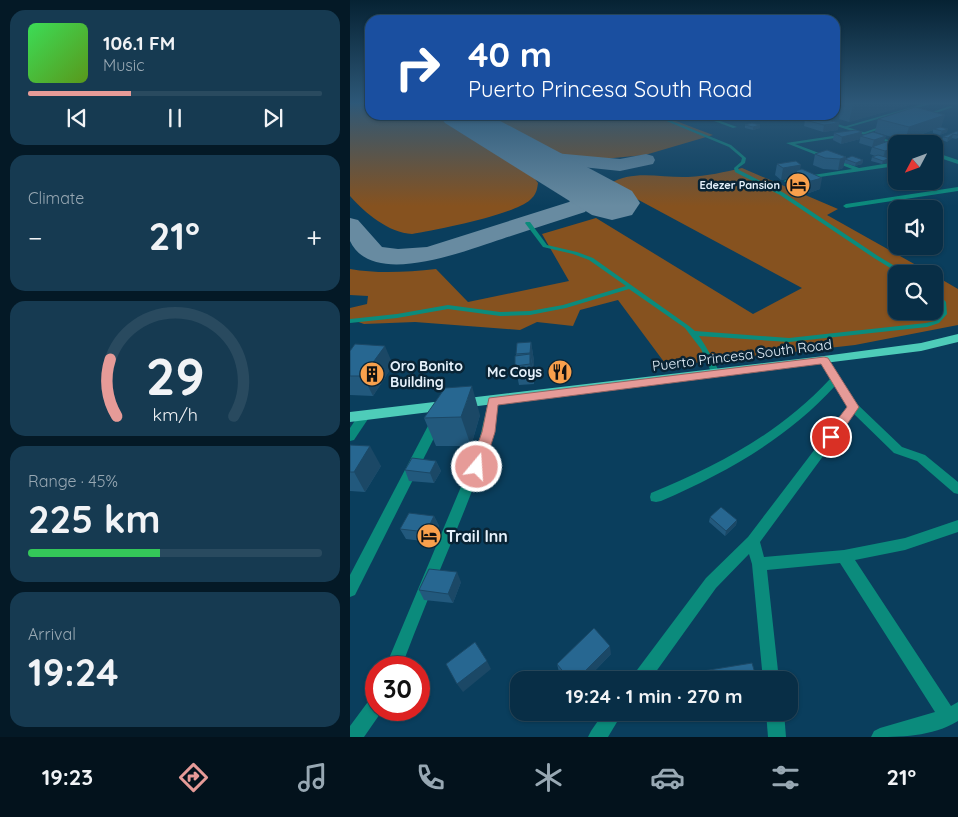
<!DOCTYPE html>
<html lang="en">
<head>
<meta charset="utf-8">
<style>
  body { margin:0; font-family:Quicksand,sans-serif; background:#163a51; color:#f1f3f6; height:100vh; display:flex; flex-direction:column; font-size:19px; white-space:nowrap }
  * { box-sizing:border-box; margin:0 }
  p { font-size:16px; color:#98a8b3 }
  .icon { flex:none; width:28px; height:28px; fill:none; stroke:currentColor; stroke-width:2; stroke-linecap:round; stroke-linejoin:round }
  .map { position:relative; flex:1; overflow:hidden }
  .details { display:flex; flex-direction:column; gap:10px; padding:10px; background:#041926; width:350px }
  .details>* { flex:none }
  .banner { position:absolute; left:15px; top:15px; width:475px; height:105px; border-radius:15px; box-shadow:0 1px 4px #0004,0 0 0 1px #294a5f; background:#1a4fa0; color:#fff; overflow:hidden }
  .needle { width:32px; rotate:229deg }
  .controls { position:absolute; left:538px; top:135px; display:grid; gap:10px }
  .controls a { display:grid; place-items:center; width:55px; height:55px; border-radius:10px; background:#082e46; box-shadow:0 1px 4px #0004,0 0 0 1px #294a5f; font-size:25px }
  .speed { position:absolute; left:15px; top:656px; display:flex; gap:10px; font-size:25px; font-weight:700; text-align:center }
  .speed>* { display:grid; place-content:center; width:65px; height:65px; border-radius:50%; background:#082e46; box-shadow:0 1px 4px #0004,0 0 0 1px #294a5f; line-height:1 }
  .speed .limit { border:8px solid #d22; background:#fff; color:#111 }
  .pin { position:absolute; display:grid; place-items:center; width:42px; height:42px; color:#fff; margin:-21px; border:2px solid #fff; border-radius:50%; box-shadow:0 1px 5px #0007 }
  .me { position:absolute; width:55px; margin:-28px; rotate:18deg; stroke-linejoin:round; filter:drop-shadow(0 0 4px #0008) }
  .turn { display:flex; align-items:center; gap:18px; height:105px; padding:0 20px; font-size:22px }
  .turn .icon { width:65px; height:65px; stroke-width:2.5 }
  .turn b { display:block; font-size:35px; line-height:42px }
  .big { font-size:38px; font-weight:700; line-height:1.1 }
  .details .tile { flex:1; display:flex; flex-direction:column; justify-content:center; gap:8px; min-width:0; padding:0 18px; border-radius:15px; background:#163a51 }
  .details .dial { align-items:center; gap:0 }
  .dial svg { height:130px; overflow:visible; fill:none; stroke:#294a5f; stroke-width:7; stroke-linecap:round; text-anchor:middle }
  .dial text { fill:#f1f3f6; stroke:none }
  .song { display:flex; align-items:center; gap:15px }
  .cover { width:60px; height:60px; border-radius:8px; background:linear-gradient(135deg,hsl(130 70% 55%),hsl(90 70% 35%)) }
  .played { height:5px; border-radius:2px; background:linear-gradient(90deg,#e69b98 35%,#294a5f 35%) }
  .keys { display:flex; justify-content:space-around; direction:ltr }
  .heat { display:flex; justify-content:space-between; align-items:center; font-size:28px; direction:ltr }
  .charge { height:8px; border-radius:4px; background:linear-gradient(90deg,#34c759 45%,#294a5f 0) }
  .trip { position:absolute; left:160px; top:671px; width:288px; height:50px; border-radius:15px; background:#082e46; box-shadow:0 1px 4px #0004,0 0 0 1px #294a5f; font-weight:700; line-height:50px; text-align:center }
  .menu { display:flex; height:80px; justify-content:space-around; align-items:center; background:#03121c; color:#98a8b3 }
  .menu .icon { width:35px; height:35px }
  .menu .active { color:#e69b98 }
  .menu b { font-size:22px; color:#f1f3f6 }
  main { display:flex; flex:1; min-height:0 }
  .map>svg:first-child { display:block }
  .green { fill:#86521f }
  .lines { fill:none; stroke-linecap:round; stroke-linejoin:round }
  .taxiway { fill:#688ba1; fill-rule:evenodd }
  .runway { fill:#688ba1; fill-rule:evenodd }
  .service { fill:#0b8b7c; fill-rule:evenodd }
  .minor { fill:#0b8b7c; fill-rule:evenodd }
  .tertiary { fill:#0b8b7c; fill-rule:evenodd }
  .primary { fill:#4eccb9; fill-rule:evenodd }
  .wall { fill:#22597d }
  .shaded-wall { fill:#1b4866 }
  .building { fill:#276791; stroke:#1b4866 }
  .route { fill:#e69b98; stroke:#966563 }
  .labels { text-anchor:middle; stroke-width:5; stroke-linejoin:round; paint-order:stroke }
  .far-poi-label { font-size:11px; font-weight:bold; fill:#e5f1fb; stroke:#092435; text-anchor:end }
  .street-label { font-size:14px; fill:#e5f1fb; stroke:#092435 }
  .poi-label { font-size:14px; font-weight:bold; fill:#e5f1fb; stroke:#092435; text-anchor:start }
  .near-poi-label { font-size:16px; font-weight:bold; fill:#e5f1fb; stroke:#092435; text-anchor:start }
</style>
</head>
<body>
<main>
<section class="details">
<div class="tile">
<div class="song"><i class="cover"></i><div><b>106.1 FM</b><p>Music</p></div></div>
<div class="played"></div>
<div class="keys"><svg class="icon" aria-label="previous" viewBox="0 0 24 24"><path d="M18 5L8 12l10 7zM5 5v14"/></svg><svg class="icon" aria-label="pause" viewBox="0 0 24 24"><path d="M8 5v14M16 5v14"/></svg><svg class="icon" aria-label="next" viewBox="0 0 24 24"><path d="M6 5l10 7-10 7zM19 5v14"/></svg></div>
</div>
<div class="tile"><p>Climate</p>
<div class="heat"><a>−</a><b class="big">21°</b><a>+</a></div>
</div>
<div class="tile dial"><svg viewBox="0 0 100 80">
<path d="M14 69A42 42 0 1 1 86 69"/>
<path d="M14 69A42 42 0 0 1 10 34" stroke="#e69b98"/>
<text x="50" y="56" font-size="32" font-weight="700">29</text>
<text x="50" y="72" font-size="11">km/h</text>
</svg></div>
<div class="tile"><p>Range · 45%</p><b class="big">225 km</b><div class="charge"></div></div>
<div class="tile"><p>Arrival</p><b class="big">19:24</b></div>
</section>
<div class="map">
<svg width="608" height="737" viewBox="0 0 608 737">
  <rect width="100%" height="100%" fill="#0a3e5d"/>
  <g class="green">
    <path d="M0 102H20V115H84L182 175 188 183C187 190 186 195 180 200 163 215 87 230 62 234 39 233 15 213 0 196Z"/>
    <polygon points="135,115 310,115 363,135 295,155 242,160 209,155"/>
    <path d="M392 168 488 209 477 215 582 274H546V311H584V275L608 289V325L505 345 317 366 268 300 230 310 223 326 187 322 170 330 65 322 14 324 0 319V308L17 304 18 296 0 295V269C29 274 57 272 86 269L118 302 219 281 192 234 246 218 403 314 452 288 259 184C283 169 311 178 338 177 357 176 375 172 392 168Z"/>
  </g>
  <g class="lines">
    <g class="taxiway">
      <polygon points="182,151 270,159 296,154 303,156 305,160 303,164 270,171 175,161 173,157 175,153"/>
      <path d="M230 179 237 181 248 196 235 212C207 221 179 230 152 239 117 250 22 289 0 241 0 235 0 224 0 218L8 220 32 247 48 249 77 247 219 202 226 195 220 185 223 181Z"/>
    </g>
    <polygon class="runway" points="89,115 139,115 282,191 290,203 282,215 262,220 242,215 95,123"/>
    <g class="service">
      <polygon points="580,102 584,103 496,128 493,127"/>
      <polygon points="600,106 603,107 577,116 574,115"/>
      <polygon points="302,115 307,115 381,145 396,158 395,163 388,168 389,170 434,193 528,256 558,274 550,274 524,258 430,195 385,172 384,168 391,162 392,158 379,147"/>
      <polygon points="533,126 536,127 515,134 512,133"/>
      <path d="M176 222H180L197 245 227 252 243 258 339 326 345 331 439 338 576 323 585 321 591 314 590 302 584 296V290L586 291 596 302 597 314 589 323 577 327 439 342 349 336C357 348 364 360 370 374L366 377 362 374 351 349 335 328 279 289 216 308 180 315 150 316 98 309 47 318 0 323V319L47 314 98 305 150 312 180 311 213 305 276 286 239 260 223 254 193 247 175 223Z"/>
    </g>
    <g class="minor">
      <polygon points="348,115 354,115 387,127 383,128"/>
      <polygon points="496,134 498,136 445,144 509,168 546,162 546,166 435,182 434,181 437,179 502,169 436,143"/>
      <polygon points="593,155 596,157 595,158 584,160 584,156"/>
      <polygon points="608,187 608,191 496,208 493,206 496,204"/>
      <path d="M474 357 477 358 507 404 552 447 575 455 608 482V494L604 493 567 461 544 453 504 414 410 542 414 557 494 550 555 538 608 520V532L555 550 505 560 601 706 608 702V721C582 737 550 737 521 737L524 731 530 728 585 712 490 563 417 570 429 680H413L402 564 399 554 366 588 300 680H282L284 674 356 578 398 537 497 407 485 386C437 439 375 473 311 501L306 502 301 501 300 497 301 493C369 465 430 433 480 379L469 360Z"/>
      <path d="M143 398 147 399 148 402C140 449 122 492 104 536 86 579 68 623 51 668H35L118 470 130 437 138 402 139 399Z"/>
      <polygon points="14,412 18,413 20,416 4,440 0,441 0,428 10,413"/>
      <polygon points="86,418 90,419 92,422 5,595 0,597 0,575 80,422 82,419"/>
      <polygon points="26,696 26,710 32,711 14,737 0,737 0,726 20,699"/>
      <polygon points="254,712 273,712 258,737 238,737 241,731"/>
      <polygon points="416,712 434,712 436,737 418,737"/>
    </g>
    <g class="tertiary">
      <polygon points="452,115 459,115 551,144 546,145"/>
      <polygon points="584,152 608,160 608,164 584,156"/>
    </g>
    <polygon class="primary" points="608,334 608,342 571,351 0,422 0,412 474,356 571,343"/>
  </g>
  <g class="wall">
    <polygon points="492,102 570,102 499,122 489,119"/>
    <polygon points="443,116 455,116 455,119 447,121 443,120"/>
    <polygon points="470,118 488,130 473,132 454,126 455,120"/>
    <polygon points="528,119 591,127 597,132 590,135 583,133 583,130 567,136 571,137 570,141 563,143 558,141 558,139 555,141 525,132"/>
    <polygon points="395,125 410,125 410,128 403,130 395,128"/>
    <polygon points="608,131 608,138 606,139 602,138 597,142 592,140 593,137"/>
    <polygon points="512,132 511,136 534,143 546,153 536,157 538,162 532,164 521,161 522,157 525,156 520,154 522,147 509,143 510,139 491,144 483,140 484,133"/>
    <polygon points="465,154 496,157 495,159 513,160 512,164 505,166 494,163 493,168 488,170 473,169 463,165"/>
    <polygon points="427,164 450,169 470,189 459,193 439,185 440,178 431,180 425,175"/>
    <polygon points="181,342 184,361 184,384 169,385 165,366 166,354"/>
    <polygon points="0,351 43,365 23,396 0,395"/>
    <polygon points="130,415 121,446 86,446 74,418"/>
    <polygon points="0,445 31,466 15,492 0,491"/>
    <polygon points="86,461 91,471 84,483 59,481 55,470"/>
    <polygon points="84,516 89,526 81,542 56,539 50,529"/>
    <polygon points="360,517 387,520 386,525 375,536 359,522"/>
    <polygon points="111,582 103,603 74,600 69,590"/>
    <polygon points="261,654 236,680 215,680 209,672 207,664"/>
    <polygon points="353,671 407,680 352,680"/>
  </g>
  <g class="shaded-wall">
    <polygon points="509,102 570,102 499,122 503,104"/>
    <polygon points="595,115 591,128 584,129 583,130 561,138 559,138 558,139 555,141 559,127"/>
    <polygon points="455,116 455,119 447,121 448,118"/>
    <polygon points="489,123 488,130 473,132 474,125"/>
    <polygon points="410,125 410,128 403,130 403,127"/>
    <polygon points="598,129 597,132 590,135 592,131"/>
    <polygon points="512,132 510,139 491,144 492,137"/>
    <polygon points="603,134 602,138 597,142 598,138"/>
    <polygon points="536,136 534,143 522,147 524,140"/>
    <polygon points="571,137 570,141 563,143 564,139"/>
    <polygon points="546,147 546,153 533,158 535,151"/>
    <polygon points="496,157 493,168 488,170 490,159"/>
    <polygon points="539,158 538,162 532,164 533,161"/>
    <polygon points="513,160 512,164 505,166 506,163"/>
    <polygon points="451,165 449,176 447,172 445,171 445,174 441,173 440,178 431,180 433,168"/>
    <polygon points="472,178 470,189 459,193 461,181"/>
    <polygon points="181,342 184,361 184,372 180,353"/>
    <polygon points="35,346 43,365 23,396 13,376"/>
    <polygon points="180,354 184,374 184,384 180,364"/>
    <polygon points="122,386 130,415 121,446 111,417"/>
    <polygon points="20,446 31,466 15,492 4,472"/>
    <polygon points="86,461 91,471 84,483 80,473"/>
    <polygon points="84,516 89,526 81,542 76,532"/>
    <polygon points="387,520 386,525 375,536 376,531"/>
    <polygon points="107,572 111,582 103,603 98,594"/>
    <polygon points="260,646 261,654 236,680 226,680"/>
    <polygon points="137,661 141,669 113,692 107,684"/>
  </g>
  <g class="building">
    <polygon points="497,102 509,102 503,104"/>
    <polygon points="565,107 595,115 559,127 528,119"/>
    <polygon points="448,115 452,115 455,116 448,118 443,116"/>
    <polygon points="470,118 489,123 474,125 455,120"/>
    <polygon points="402,123 410,125 403,127 395,125"/>
    <polygon points="590,127 598,129 592,131 584,129"/>
    <polygon points="506,130 512,132 492,137 484,133"/>
    <polygon points="607,131 608,131 608,135 607,135 603,134 598,138 593,137"/>
    <polygon points="523,132 536,136 524,140 510,136"/>
    <polygon points="566,136 571,137 564,139 559,138"/>
    <polygon points="541,140 553,144 546,144 546,147 535,151 522,147"/>
    <polygon points="477,150 496,157 490,159 475,158 465,154"/>
    <polygon points="528,155 539,158 533,161 522,157"/>
    <polygon points="502,156 513,160 506,163 495,159"/>
    <polygon points="446,161 451,165 433,168 427,164"/>
    <polygon points="452,169 472,178 461,181 441,173 447,172 445,171"/>
    <polygon points="181,342 180,353 166,354 167,343"/>
    <polygon points="5,344 35,346 13,376 0,376 0,351"/>
    <polygon points="180,354 180,364 165,366 165,356"/>
    <polygon points="122,386 111,417 74,418 95,388"/>
    <polygon points="0,445 20,446 4,472 0,472"/>
    <polygon points="62,458 86,461 80,473 55,470"/>
    <polygon points="371,507 387,520 376,531 360,517"/>
    <polygon points="59,513 84,516 76,532 50,529"/>
    <polygon points="79,569 107,572 98,594 69,590"/>
    <polygon points="244,628 260,646 226,680 220,680 207,664"/>
    <polygon points="125,642 137,661 107,684 96,664"/>
    <polygon points="402,663 407,680 355,680 353,671"/>
  </g>
  <linearGradient id="sky" x2="0" y2="1"><stop stop-color="#062233"/><stop offset="0.5" stop-color="#2d5878"/><stop offset="1" stop-color="#2d5878" stop-opacity="0"/></linearGradient>
  <rect width="608" height="206" fill="url(#sky)"/>
  <polygon class="route" points="474,357 478,358 509,407 486,440 476,440 474,437 497,407 471,364 148,405 145,432 134,467 132,470 127,472 122,470 120,467 132,432 139,398"/>
  <defs>
    <symbol id="hotel-disc" viewBox="-11 -11 22 22"><circle r="9.5" fill="#f9a04c" stroke="#092435"/><path d="M-6-4.5h1.5V1H6V5H4.5V3h-9V5H-6ZM-4 0a1.8 1.8 0 1 1 3.6 0ZM.5 0V-2.5h3Q6-2.5 6 0Z" fill="#111"/></symbol>
    <symbol id="restaurant-disc" viewBox="-11 -11 22 22"><circle r="9.5" fill="#f9a04c" stroke="#092435"/><path d="M-5-6h1v4h1v-4h1v4h1v-4h1v5L-1.5 .5V6h-2V.5L-5-1ZM5-6V6H3V1.5H1.5Q1.5-4 5-6Z" fill="#111"/></symbol>
    <symbol id="building-disc" viewBox="-11 -11 22 22"><circle r="9.5" fill="#f9a04c" stroke="#092435"/><path d="M-4-6H4V6H1V3H-1V6H-4ZM-2.5-4.3h1.7v1.8h-1.7ZM.8-4.3h1.7v1.8H.8ZM-2.5-1h1.7V.8h-1.7ZM.8-1h1.7V.8H.8Z" fill="#111"/></symbol>
  </defs>
  <g fill-rule="evenodd">
    <use href="#hotel-disc" x="434" y="171" width="28" height="28"/>
    <use href="#restaurant-disc" x="196" y="358" width="28" height="28"/>
    <use href="#building-disc" x="8" y="360" width="28" height="28"/>
    <use href="#hotel-disc" x="65" y="522" width="28" height="28"/>
  </g>
  <g class="labels">
    <g class="far-poi-label">
      <text x="430" y="189">Edezer Pansion</text>
    </g>
    <g class="street-label">
      <text transform="translate(392 355) rotate(-7)" y="5">Puerto Princesa South Road</text>
    </g>
    <g class="poi-label">
      <text x="40" y="371">Oro Bonito<tspan x="40" dy="16">Building</tspan></text>
      <text x="192" y="377" text-anchor="end">Mc Coys</text>
    </g>
    <g class="near-poi-label">
      <text x="96" y="542">Trail Inn</text>
    </g>
  </g>
</svg>
<div class="controls">
<a><svg class="needle" viewBox="-14 -14 28 28"><path d="M0-13l5 13h-10z" fill="#e53935"/><path d="M0 13l5-13h-10z" fill="#98a8b3"/></svg></a>
<a><svg class="icon" aria-label="sound" viewBox="0 0 24 24"><path d="M4 9h4l5-4v14l-5-4H4zM17 9q2 3 0 6"/></svg></a>
<a><svg class="icon" aria-label="search" viewBox="0 0 24 24"><circle cx="10" cy="10" r="6"/><path d="M15 15l6 6"/></svg></a>
</div>
<div class="speed"><div class="limit">30</div></div>
<div class="pin" style="left:481px;top:437px;background:#d93025"><svg class="icon" aria-label="arrive" viewBox="0 0 24 24"><path d="M6 21V4h12l-3 4 3 4H6"/></svg></div>
<svg class="me" style="left:127px;top:467px" viewBox="-20 -20 40 40"><circle r="17" fill="#e69b98" stroke="#fff" stroke-width="3"/><path d="M0-11L8 9 0 5-8 9z" fill="#fff"/></svg>
<div class="trip">19:24 · 1 min · 270 m</div>
<div class="banner">
<div class="turn"><svg class="icon" aria-label="right" viewBox="0 0 24 24"><path d="M7 20v-9h11M14 6l5 5-5 5"/></svg><div><b>40 m</b>Puerto Princesa South Road</div></div>
</div>
</div>
</main>
<nav class="menu">
<b>19:23</b>
<svg class="icon active" aria-label="directions" viewBox="0 0 24 24"><path d="M12 3l9 9-9 9-9-9zM9 14v-3h6M13 9l2 2-2 2"/></svg>
<svg class="icon" aria-label="music" viewBox="0 0 24 24"><path d="M9 18V5l10-2v13"/><circle cx="6" cy="18" r="3"/><circle cx="16" cy="16" r="3"/></svg>
<svg class="icon" aria-label="phone" viewBox="0 0 24 24"><path d="M5 4h4l2 5-3 2q2 4 5 5l2-3 5 2v4C11 20 4 13 5 4z"/></svg>
<svg class="icon" aria-label="climate" viewBox="0 0 24 24"><path d="M12 3v18M4 7l16 10M4 17L20 7"/></svg>
<svg class="icon" aria-label="car" viewBox="0 0 24 24"><path d="M5 17H2v-5l4-1 3-4h7l3 4 3 1v5h-3M9 17h6M6 11h13"/><circle cx="7" cy="17" r="2"/><circle cx="17" cy="17" r="2"/></svg>
<svg class="icon" aria-label="filters" viewBox="0 0 24 24"><path d="M4 7h16M4 17h16"/><circle cx="9" cy="7" r="2"/><circle cx="15" cy="17" r="2"/></svg>
<b>21°</b>
</nav>
</body>
</html>
